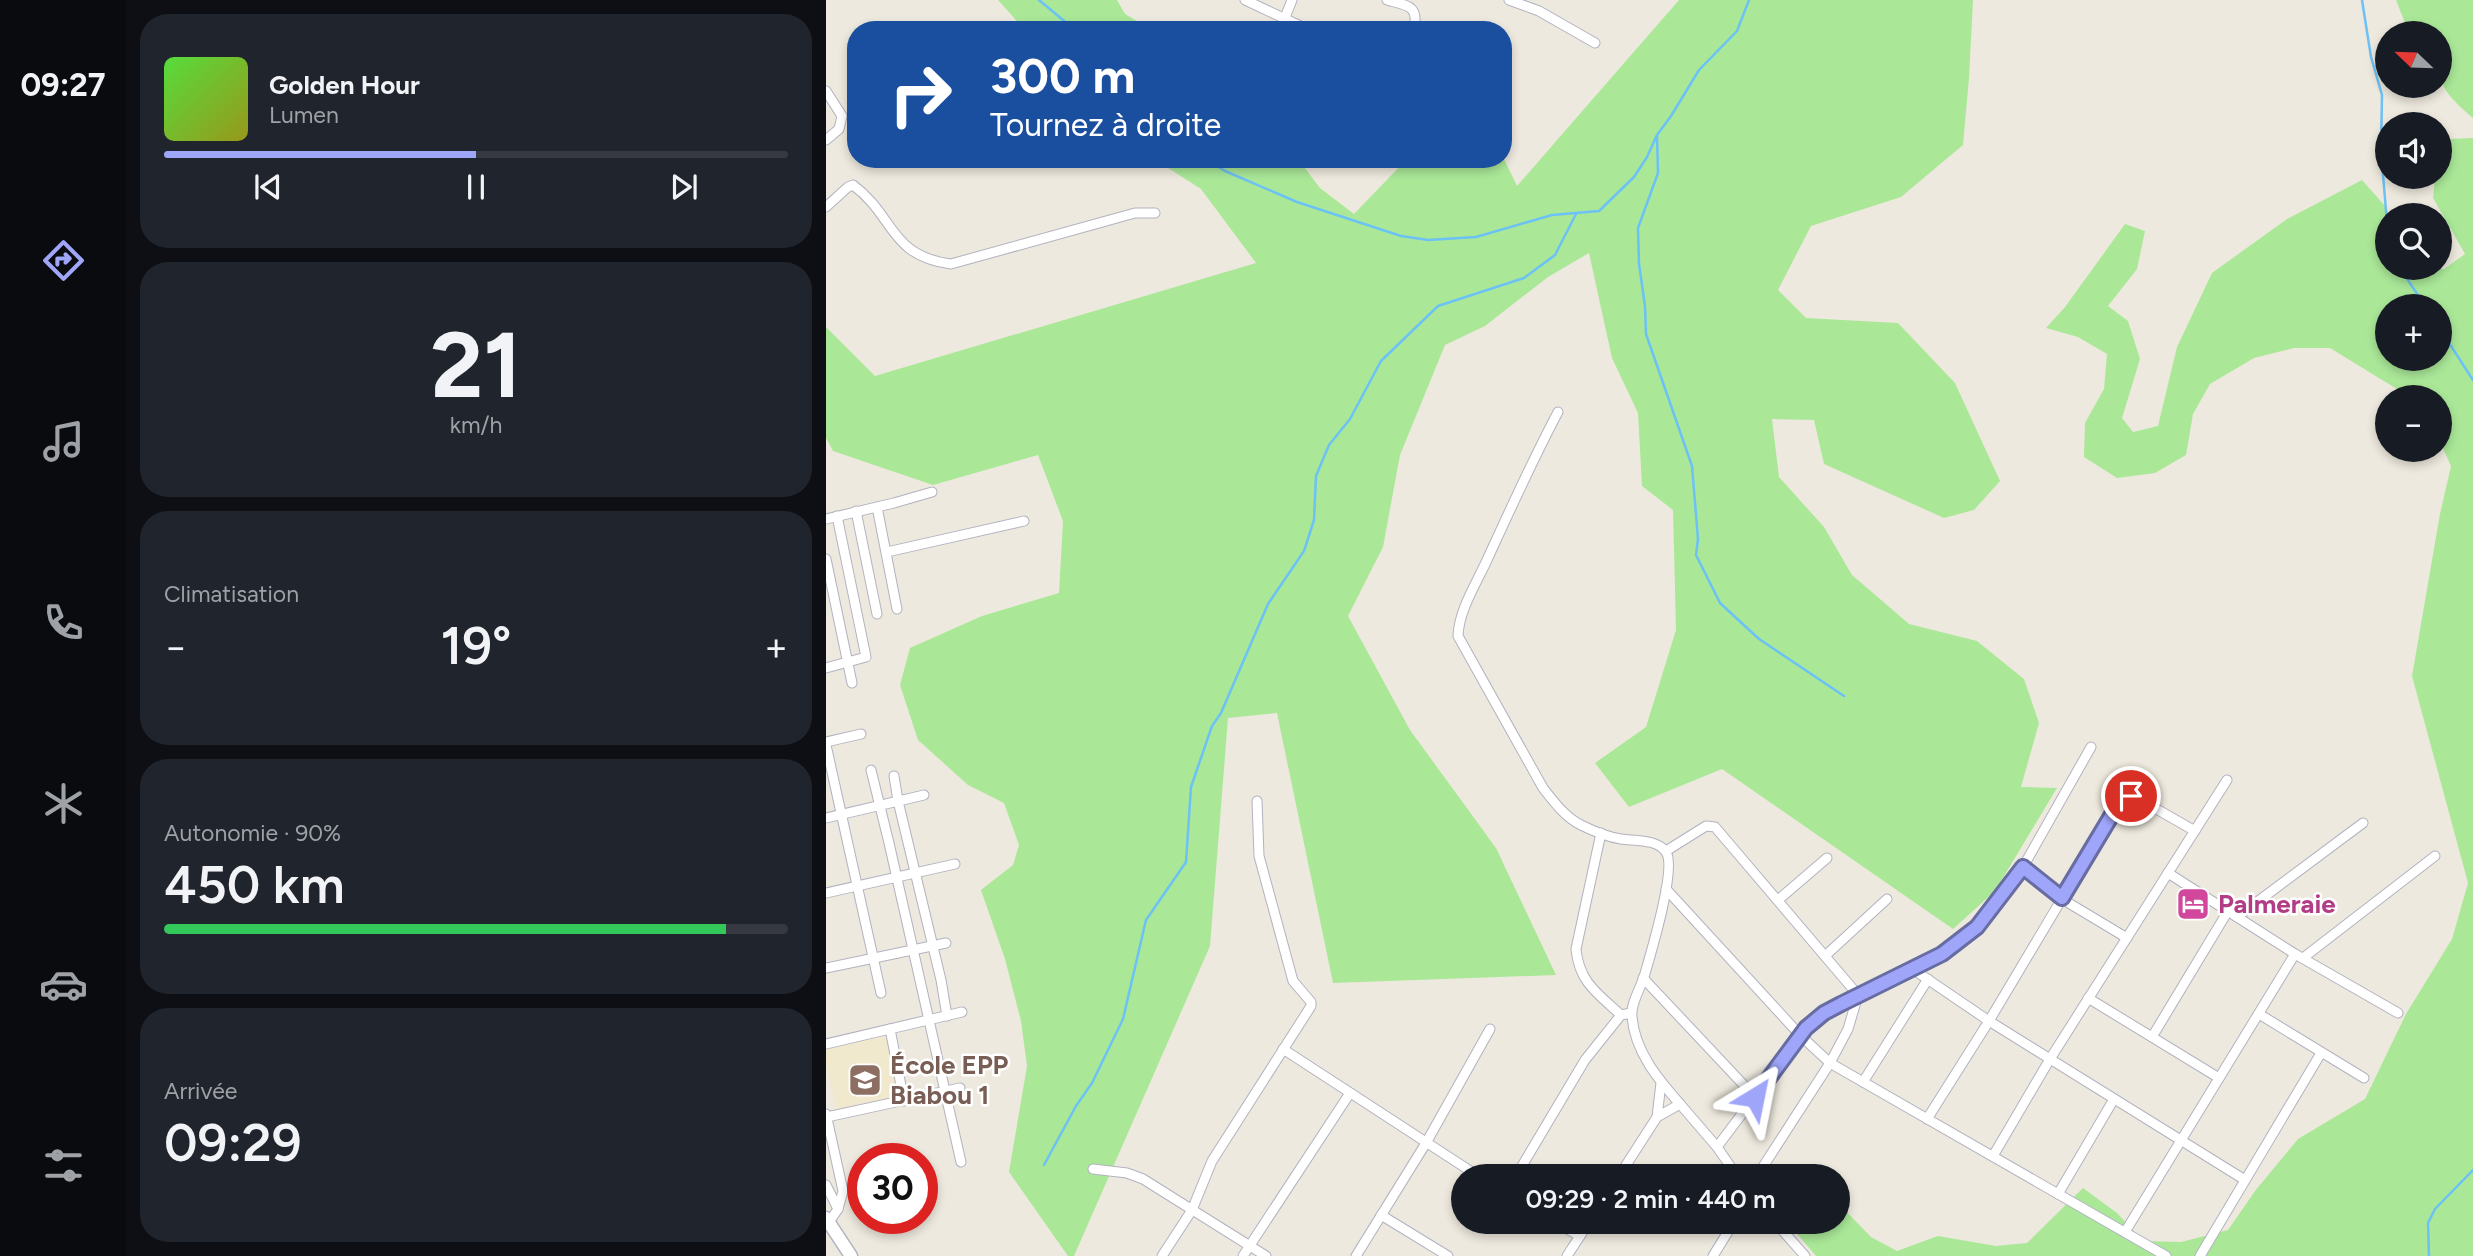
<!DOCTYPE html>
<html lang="fr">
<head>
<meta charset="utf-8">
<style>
  body { margin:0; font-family:Figtree,sans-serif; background:#20242c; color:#f1f3f6; height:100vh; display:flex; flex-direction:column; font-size:26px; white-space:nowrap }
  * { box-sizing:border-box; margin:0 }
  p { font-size:23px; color:#9ea1a6 }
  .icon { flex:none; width:38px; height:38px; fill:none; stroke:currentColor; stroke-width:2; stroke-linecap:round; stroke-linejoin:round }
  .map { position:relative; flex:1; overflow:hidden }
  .sheet { display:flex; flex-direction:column; gap:14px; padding:14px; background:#0d0f14; width:700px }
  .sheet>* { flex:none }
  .top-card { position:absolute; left:21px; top:21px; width:665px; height:147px; border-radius:28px; box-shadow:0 4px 10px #0003; background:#1a4fa0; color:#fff; overflow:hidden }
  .needle { width:46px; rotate:293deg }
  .tools { position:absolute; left:1549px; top:21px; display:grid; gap:14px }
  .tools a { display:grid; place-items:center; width:77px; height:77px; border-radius:50%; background:#171b24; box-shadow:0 4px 10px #0003; font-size:35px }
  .speed { position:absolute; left:21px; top:1143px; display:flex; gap:14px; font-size:35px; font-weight:700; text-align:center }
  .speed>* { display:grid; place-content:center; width:91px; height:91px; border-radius:50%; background:#171b24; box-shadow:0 4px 10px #0003; line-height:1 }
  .speed .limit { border:10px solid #d22; background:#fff; color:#111 }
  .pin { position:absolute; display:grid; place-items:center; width:60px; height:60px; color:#fff; margin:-30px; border:4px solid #fff; border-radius:50%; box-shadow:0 2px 7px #0007 }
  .me { position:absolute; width:77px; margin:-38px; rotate:35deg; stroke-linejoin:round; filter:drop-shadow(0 0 5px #0008) }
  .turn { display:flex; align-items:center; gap:24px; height:147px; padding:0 28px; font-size:32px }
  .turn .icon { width:91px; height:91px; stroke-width:2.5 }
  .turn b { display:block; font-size:49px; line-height:60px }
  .big { font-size:52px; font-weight:600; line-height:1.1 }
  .sheet .tile { flex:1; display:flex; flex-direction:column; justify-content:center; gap:10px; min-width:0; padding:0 24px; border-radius:28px; background:#20242c }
  .sheet .dial { align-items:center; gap:0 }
  .dial b { font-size:91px; line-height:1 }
  .song { display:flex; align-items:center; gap:21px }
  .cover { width:84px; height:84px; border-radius:10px; background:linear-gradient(135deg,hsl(110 70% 55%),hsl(60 70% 35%)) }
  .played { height:7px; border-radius:4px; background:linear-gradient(90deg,#9fa6fa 50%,#363941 50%) }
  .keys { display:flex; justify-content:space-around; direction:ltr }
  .heat { display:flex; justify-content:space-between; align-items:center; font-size:38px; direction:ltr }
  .charge { height:10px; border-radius:5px; background:linear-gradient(90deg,#34c759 90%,#363941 0) }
  .trip { position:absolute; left:625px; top:1164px; width:399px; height:70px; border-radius:35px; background:#171b24; box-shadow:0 4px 10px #0003; font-weight:600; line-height:70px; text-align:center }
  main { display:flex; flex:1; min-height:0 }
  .tab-bar { display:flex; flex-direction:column; width:126px; justify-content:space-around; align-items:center; background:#090b0e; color:#9ea1a6 }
  .tab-bar .icon { width:49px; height:49px }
  .tab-bar .selected { color:#9fa6fa }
  .tab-bar b { font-size:32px; color:#f1f3f6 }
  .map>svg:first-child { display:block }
  .education { fill:#f1e9cd }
  .green { fill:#aae898; fill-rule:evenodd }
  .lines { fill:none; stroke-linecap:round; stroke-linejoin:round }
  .stream { stroke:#6cc1f5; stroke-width:2.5 }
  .minor-casing { stroke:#b2b2c0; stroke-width:11 }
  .secondary-casing { stroke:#b2b2c0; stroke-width:15 }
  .minor { stroke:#fff; stroke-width:9 }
  .secondary { stroke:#fff; stroke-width:12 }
  .route-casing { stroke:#676ca2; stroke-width:18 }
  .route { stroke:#9fa6fa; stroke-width:12 }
  .labels { text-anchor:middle; stroke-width:5; stroke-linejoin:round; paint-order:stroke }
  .hotel-label { font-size:26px; font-weight:bold; fill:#b23c85; stroke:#fff; text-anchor:start }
  .education-label { font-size:26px; font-weight:bold; fill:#785e54; stroke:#fff; text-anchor:start }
</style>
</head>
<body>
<main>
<nav class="tab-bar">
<b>09:27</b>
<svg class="icon selected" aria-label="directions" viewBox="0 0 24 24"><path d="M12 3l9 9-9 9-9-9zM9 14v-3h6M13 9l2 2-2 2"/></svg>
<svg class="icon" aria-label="music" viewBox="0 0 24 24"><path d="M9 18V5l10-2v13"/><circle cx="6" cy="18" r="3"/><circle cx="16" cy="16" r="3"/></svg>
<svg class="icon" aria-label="phone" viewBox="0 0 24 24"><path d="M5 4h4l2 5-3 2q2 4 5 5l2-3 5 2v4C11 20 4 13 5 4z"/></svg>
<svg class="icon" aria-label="climate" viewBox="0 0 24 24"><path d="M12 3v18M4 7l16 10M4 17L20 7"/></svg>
<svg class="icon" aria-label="car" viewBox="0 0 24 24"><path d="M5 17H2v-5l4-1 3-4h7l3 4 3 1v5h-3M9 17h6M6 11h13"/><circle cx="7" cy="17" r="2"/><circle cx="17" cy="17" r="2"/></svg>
<svg class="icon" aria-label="filters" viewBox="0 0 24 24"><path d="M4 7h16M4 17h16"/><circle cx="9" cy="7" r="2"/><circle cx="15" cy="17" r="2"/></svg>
</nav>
<section class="sheet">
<div class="tile">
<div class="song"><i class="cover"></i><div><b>Golden Hour</b><p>Lumen</p></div></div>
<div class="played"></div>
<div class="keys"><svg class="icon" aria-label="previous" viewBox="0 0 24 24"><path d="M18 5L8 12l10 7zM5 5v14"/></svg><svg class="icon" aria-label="pause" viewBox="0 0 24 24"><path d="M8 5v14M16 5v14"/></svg><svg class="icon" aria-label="next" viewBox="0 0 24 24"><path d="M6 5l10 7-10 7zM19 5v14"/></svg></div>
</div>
<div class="tile dial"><b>21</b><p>km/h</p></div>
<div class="tile"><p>Climatisation</p>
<div class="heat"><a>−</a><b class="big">19°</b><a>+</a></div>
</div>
<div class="tile"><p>Autonomie · 90%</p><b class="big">450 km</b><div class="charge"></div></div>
<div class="tile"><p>Arrivée</p><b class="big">09:29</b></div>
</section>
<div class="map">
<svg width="1647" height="1256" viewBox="0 0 1647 1256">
  <rect width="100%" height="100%" fill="#eee9de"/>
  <polygon class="education" points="65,1035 78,1099 11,1113 0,1061 0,1049"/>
  <g class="green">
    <polygon points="172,0 291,0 299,14 326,30 199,30"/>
    <polygon points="853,0 1147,0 1143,78 1137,145 1075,197 985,226 952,290 980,318 1072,323 1129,383 1174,481 1148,510 1118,518 998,464 988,420 946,419 953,477 998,527 1026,575 1083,624 1151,641 1198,679 1213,723 1195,787 1231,788 1169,891 1127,929 896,769 803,807 769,763 820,727 850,630 847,510 816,486 812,413 786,358 763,253 722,277 659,326 619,345 574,455 557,547 522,616 584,730 670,848 730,975 507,983 451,713 402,718 384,946 248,1256 242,1256 183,1172 201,1066 195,1021 179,959 155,890 187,865 193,845 178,803 142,785 92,740 74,685 84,648 156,616 233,593 237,521 212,455 107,485 7,451 0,438 0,327 49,376 430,263 375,189 328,159 472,159 494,188 528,214 581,159 677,159 677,157 691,186"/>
    <path d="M1570 0H1647V118C1608 84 1614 83 1614 33H1583Z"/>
    <path d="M1647 138V1256H990L961 1222H1012V1203L1045 1237 1071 1251 1112 1236 1170 1246 1201 1243 1257 1188 1291 1213 1317 1241 1355 1242 1402 1230 1429 1191 1472 1139 1539 1099 1580 1014 1626 939 1642 883 1586 676 1614 514 1625 466 1614 442V397H1584L1504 348H1468L1428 358 1384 384 1367 414 1360 455 1329 473 1291 478 1258 457 1259 423 1278 389 1281 354 1252 337 1220 328 1239 307 1299 224 1319 231 1311 269 1282 306 1302 321 1314 359 1296 418 1307 432 1332 426 1351 347 1386 273 1461 219 1536 180 1559 206 1563 215H1561V268L1618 269 1639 254 1607 198 1609 177H1614V151L1622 139ZM1561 306H1614V359H1561Z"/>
  </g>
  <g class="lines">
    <g class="stream">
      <polyline points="213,0 249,30"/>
      <polyline points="1536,0 1545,57 1556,95 1555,150 1561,223"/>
      <polyline points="831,136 832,173 812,228 813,264 819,306 820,334 866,466 872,539 870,555 894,603 933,639 1018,696"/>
      <polyline points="380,159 399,171 471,202 575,236 602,240 650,237 726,215 773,211 808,177 821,157 831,135 845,116 873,70 911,31 923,0"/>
      <polyline points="1574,268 1599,306"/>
      <polyline points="1614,329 1647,380"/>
      <polyline points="218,1165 250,1106 266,1083 297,1019 320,920 360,862 365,787 386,726 395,713 442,604 478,551 488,520 490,476 503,445 524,419 555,361 612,306 698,278 729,255 750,214"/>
      <polyline points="1603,1256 1602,1223 1609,1209 1647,1170"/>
    </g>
    <defs>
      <g id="minor">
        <polyline points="419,0 483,30"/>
        <path d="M561 0C582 6 593 5 588 30"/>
        <polyline points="683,0 713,11 769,43"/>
        <polyline points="454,30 466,0"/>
        <polyline points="0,91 16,116 13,129 0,140"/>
        <path d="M0 207 22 187 27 185C69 216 63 256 125 264L309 213H329"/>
        <path d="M732 412C706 461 684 510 661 560 650 584 633 610 632 636L717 788C728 802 739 817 755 825 767 831 782 837 795 839 810 841 831 839 840 852 851 868 824 956 818 977 814 989 804 1005 806 1017 809 1052 832 1079 854 1104"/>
        <polyline points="51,507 71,609"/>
        <polyline points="30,511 51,614"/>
        <polyline points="0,519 68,503 106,492"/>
        <polyline points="61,552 198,521"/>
        <polyline points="0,559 26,683"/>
        <polyline points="0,668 40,657 11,516"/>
        <polyline points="0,742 35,734"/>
        <polyline points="0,745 55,993"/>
        <polyline points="45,770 63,843 135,1162"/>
        <polyline points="68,776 72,801 115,980 121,1016"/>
        <polyline points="0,818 98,795"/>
        <path d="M775 833 750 949C753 982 771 993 795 1015"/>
        <polyline points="840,851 880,826 889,827 1032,995 1022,1029 1004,1063 931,1176"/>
        <polyline points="1197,867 1236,899 1301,938"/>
        <polyline points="1342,873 1469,954 1572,1013"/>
        <polyline points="840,889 974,1035 1004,1063 1340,1256"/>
        <polyline points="0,893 129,864"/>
        <polyline points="952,900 1001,858"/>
        <polyline points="1411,917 1537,823"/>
        <polyline points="999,956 1061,899"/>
        <polyline points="1477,958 1609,856"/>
        <polyline points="0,968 120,943"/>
        <polyline points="1088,970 1163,1021 1419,1180"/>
        <polyline points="817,978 929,1097"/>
        <polyline points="1262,998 1393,1078"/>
        <polyline points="1433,1014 1538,1078"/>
        <polyline points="64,1029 78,1101"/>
        <polyline points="1326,1037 1402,911"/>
        <polyline points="0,1044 136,1012"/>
        <polyline points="457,1049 652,1176"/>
        <polyline points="1037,1082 1102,979"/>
        <polyline points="0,1114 17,1191 12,1209 3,1222"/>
        <polyline points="1,1117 134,1088"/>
        <polyline points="831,1117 835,1083"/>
        <path d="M1101 1119 1163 1021 1293 803C1300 796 1304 796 1313 799L1369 831"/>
        <polyline points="891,1147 980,1029 998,1013 1117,954 1151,927 1197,867 1265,747"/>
        <polyline points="1167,1156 1224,1059 1401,780"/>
        <polyline points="267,1169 301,1173 317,1179 440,1256"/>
        <polyline points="690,1176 759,1060 795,1015 805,1013"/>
        <polyline points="793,1176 831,1117 854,1104 891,1147 911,1176"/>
        <polyline points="0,1185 12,1209"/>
        <polyline points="1232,1194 1288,1099"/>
        <polyline points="555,1215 622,1256"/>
        <polyline points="728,1222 754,1236"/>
        <polyline points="949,1222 979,1256"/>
        <polyline points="1299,1232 1469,954"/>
        <polyline points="336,1256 366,1210 386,1161 485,1006 485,1002 467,981 433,856 431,801"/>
        <polyline points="417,1256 524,1093"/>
        <polyline points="530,1256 600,1143 664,1029"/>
        <polyline points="741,1256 763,1222"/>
        <polyline points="887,1256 908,1222"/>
        <polyline points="1374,1256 1495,1053"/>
      </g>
      <polyline id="secondary" points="0,1218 25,1256"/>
    </defs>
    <use href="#minor" class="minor-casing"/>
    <use href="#secondary" class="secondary-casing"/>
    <use href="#minor" class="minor"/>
    <use href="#secondary" class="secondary"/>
  </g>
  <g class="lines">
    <defs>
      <polyline id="route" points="929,1097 980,1028 998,1013 1015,1004 1116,954 1151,927 1197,867 1236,898 1293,803 1299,797 1305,796"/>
    </defs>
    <use href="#route" class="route-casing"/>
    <use href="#route" class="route"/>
  </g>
  <defs>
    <symbol id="hotel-square" viewBox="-11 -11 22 22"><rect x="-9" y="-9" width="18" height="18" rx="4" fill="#d1479c" stroke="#fff"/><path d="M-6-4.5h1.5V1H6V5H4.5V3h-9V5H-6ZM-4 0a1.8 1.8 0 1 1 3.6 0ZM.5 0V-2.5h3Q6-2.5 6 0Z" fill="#fff"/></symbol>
    <symbol id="school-square" viewBox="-11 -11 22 22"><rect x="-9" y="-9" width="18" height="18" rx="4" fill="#8d6e63" stroke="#fff"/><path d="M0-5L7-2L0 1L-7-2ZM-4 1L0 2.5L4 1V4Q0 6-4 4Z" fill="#fff"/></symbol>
  </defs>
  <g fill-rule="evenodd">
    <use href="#hotel-square" x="1348" y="885" width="38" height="38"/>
    <use href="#school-square" x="20" y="1061" width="38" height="38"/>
  </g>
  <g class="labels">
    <g class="hotel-label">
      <text x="1392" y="913">Palmeraie</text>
    </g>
    <g class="education-label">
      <text x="64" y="1074">École EPP<tspan x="64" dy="30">Biabou 1</tspan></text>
    </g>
  </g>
</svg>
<div class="tools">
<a><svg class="needle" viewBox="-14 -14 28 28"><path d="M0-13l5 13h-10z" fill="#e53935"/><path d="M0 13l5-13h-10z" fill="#9ea1a6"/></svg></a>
<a><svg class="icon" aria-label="sound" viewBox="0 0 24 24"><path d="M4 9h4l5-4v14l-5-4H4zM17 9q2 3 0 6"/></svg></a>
<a><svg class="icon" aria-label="search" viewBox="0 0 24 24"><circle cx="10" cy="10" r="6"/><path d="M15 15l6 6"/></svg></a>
<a>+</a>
<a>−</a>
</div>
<div class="speed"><div class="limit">30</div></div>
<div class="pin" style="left:1305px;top:796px;background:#d93025"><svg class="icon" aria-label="arrive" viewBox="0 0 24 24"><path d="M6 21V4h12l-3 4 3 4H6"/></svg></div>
<svg class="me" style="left:929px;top:1097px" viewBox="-20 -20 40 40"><path d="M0-17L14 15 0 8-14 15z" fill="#9fa6fa" stroke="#fff" stroke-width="4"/></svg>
<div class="trip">09:29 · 2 min · 440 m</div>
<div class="top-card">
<div class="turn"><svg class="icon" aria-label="right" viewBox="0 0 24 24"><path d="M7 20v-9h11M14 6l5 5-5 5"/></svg><div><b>300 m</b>Tournez à droite</div></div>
</div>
</div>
</main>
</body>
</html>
